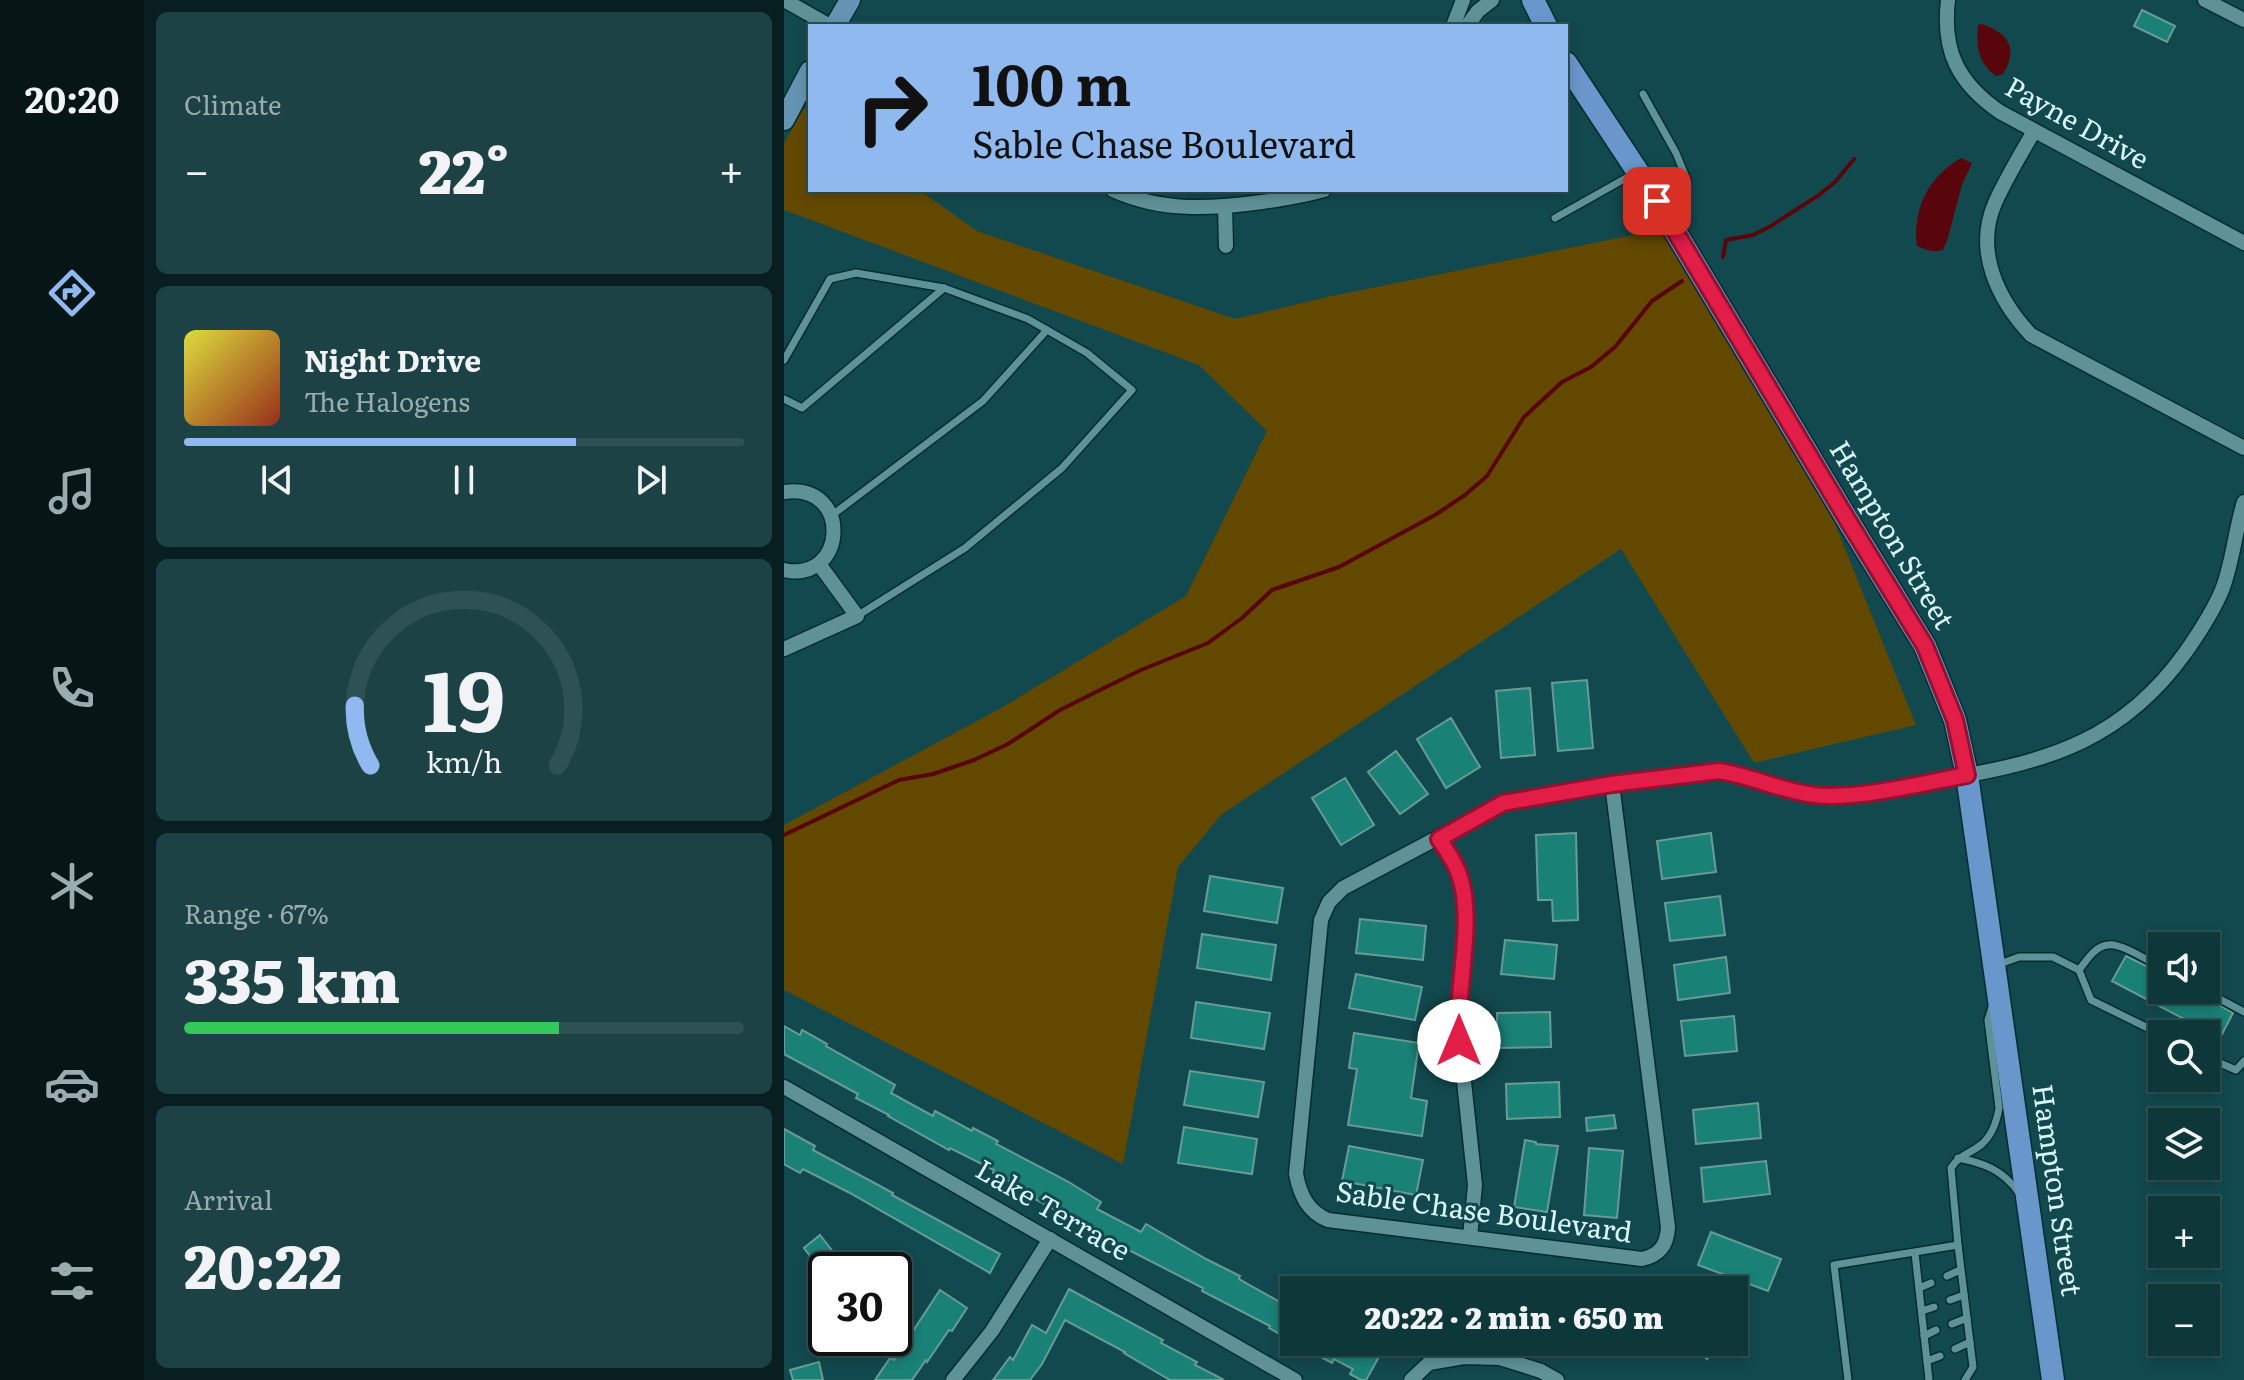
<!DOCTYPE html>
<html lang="en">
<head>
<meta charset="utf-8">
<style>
  body { margin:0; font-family:Literata,serif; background:#1c4245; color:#f1f3f6; height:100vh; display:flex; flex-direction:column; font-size:30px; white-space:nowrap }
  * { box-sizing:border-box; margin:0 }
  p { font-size:26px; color:#9bacaf }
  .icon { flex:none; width:44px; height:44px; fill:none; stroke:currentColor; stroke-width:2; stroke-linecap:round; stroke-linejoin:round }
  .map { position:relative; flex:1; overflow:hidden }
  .sheet { display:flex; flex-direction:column; gap:12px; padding:12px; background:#081e20; width:640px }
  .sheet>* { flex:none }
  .top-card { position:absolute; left:24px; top:24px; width:760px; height:168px; border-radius:0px; box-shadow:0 4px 12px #0003,0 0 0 2px #2e5154; background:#90b9f0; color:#111; overflow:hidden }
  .controls { position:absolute; left:1364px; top:932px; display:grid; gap:16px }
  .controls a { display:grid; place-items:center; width:72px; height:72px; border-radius:0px; background:#0e373a; box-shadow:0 4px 12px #0003,0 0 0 2px #2e5154; font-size:40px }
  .speed { position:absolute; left:24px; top:1252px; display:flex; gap:16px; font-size:40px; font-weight:700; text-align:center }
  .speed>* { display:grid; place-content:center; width:104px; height:104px; border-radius:50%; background:#0e373a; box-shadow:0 4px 12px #0003,0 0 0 2px #2e5154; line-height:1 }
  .speed .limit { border:4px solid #111; border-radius:12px; background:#fff; color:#111 }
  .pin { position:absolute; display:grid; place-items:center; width:68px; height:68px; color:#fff; margin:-34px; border-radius:16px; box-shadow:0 4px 12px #0006 }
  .me { position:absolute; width:88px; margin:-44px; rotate:0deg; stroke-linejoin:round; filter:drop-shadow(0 0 6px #0008) }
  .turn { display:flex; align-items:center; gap:28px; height:168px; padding:0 32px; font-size:36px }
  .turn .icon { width:104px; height:104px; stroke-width:2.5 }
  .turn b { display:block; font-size:56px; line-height:68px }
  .big { font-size:60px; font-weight:800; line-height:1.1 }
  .sheet .tile { flex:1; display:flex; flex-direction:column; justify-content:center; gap:12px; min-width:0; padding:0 28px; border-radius:12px; background:#1c4245 }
  .sheet .dial { align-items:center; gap:0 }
  .dial svg { height:208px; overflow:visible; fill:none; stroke:#2e5154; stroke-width:7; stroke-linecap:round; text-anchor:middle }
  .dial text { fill:#f1f3f6; stroke:none }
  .song { display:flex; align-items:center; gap:24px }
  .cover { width:96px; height:96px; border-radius:12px; background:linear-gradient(135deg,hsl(60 70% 55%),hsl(10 70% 35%)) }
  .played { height:8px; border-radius:4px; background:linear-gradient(90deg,#90b9f0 70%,#2e5154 70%) }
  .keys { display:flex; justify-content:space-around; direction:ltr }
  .heat { display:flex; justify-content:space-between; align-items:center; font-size:44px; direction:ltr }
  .charge { height:12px; border-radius:6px; background:linear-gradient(90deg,#34c759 67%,#2e5154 0) }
  .trip { position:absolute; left:496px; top:1276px; width:468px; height:80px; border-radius:0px; background:#0e373a; box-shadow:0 4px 12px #0003,0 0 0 2px #2e5154; font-weight:800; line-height:80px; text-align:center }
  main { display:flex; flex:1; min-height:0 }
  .dock { display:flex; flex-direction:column; width:144px; justify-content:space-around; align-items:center; background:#061617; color:#9bacaf }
  .dock .icon { width:56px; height:56px }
  .dock .selected { color:#90b9f0 }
  .dock b { font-size:36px; color:#f1f3f6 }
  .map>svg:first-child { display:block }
  .green { fill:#634800 }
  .water { fill:#58050c }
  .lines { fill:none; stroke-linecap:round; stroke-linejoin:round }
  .stream { stroke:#58050c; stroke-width:4 }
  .building { fill:#1a8177; stroke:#689c94; stroke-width:2 }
  .lane-casing { stroke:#032d31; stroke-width:10 }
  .street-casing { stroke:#032d31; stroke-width:17 }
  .secondary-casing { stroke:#032d31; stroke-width:23 }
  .primary-casing { stroke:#032d31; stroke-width:25 }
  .lane { stroke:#5e9297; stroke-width:7 }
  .street { stroke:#5e9297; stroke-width:14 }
  .secondary { stroke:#6494b1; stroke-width:20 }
  .primary { stroke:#6996cb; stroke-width:22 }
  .route-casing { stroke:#92132f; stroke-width:20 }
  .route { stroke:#e11d48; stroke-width:14 }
  .labels { text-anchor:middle; stroke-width:6; stroke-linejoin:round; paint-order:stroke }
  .street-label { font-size:28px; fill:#dbf6f9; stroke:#12494e }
</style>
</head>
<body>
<main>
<nav class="dock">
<b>20:20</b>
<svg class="icon selected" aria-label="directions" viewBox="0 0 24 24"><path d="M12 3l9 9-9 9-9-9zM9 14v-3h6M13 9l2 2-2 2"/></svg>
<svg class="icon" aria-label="music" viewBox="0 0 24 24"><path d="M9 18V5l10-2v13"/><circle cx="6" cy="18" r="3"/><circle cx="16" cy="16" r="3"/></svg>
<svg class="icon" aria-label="phone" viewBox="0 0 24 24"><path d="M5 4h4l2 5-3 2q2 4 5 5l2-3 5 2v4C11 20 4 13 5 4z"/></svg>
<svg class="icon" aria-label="climate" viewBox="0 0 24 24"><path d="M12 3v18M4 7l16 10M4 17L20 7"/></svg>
<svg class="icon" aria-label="car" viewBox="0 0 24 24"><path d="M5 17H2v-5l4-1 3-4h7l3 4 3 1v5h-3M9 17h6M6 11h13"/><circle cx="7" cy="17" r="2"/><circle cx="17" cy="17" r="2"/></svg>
<svg class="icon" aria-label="filters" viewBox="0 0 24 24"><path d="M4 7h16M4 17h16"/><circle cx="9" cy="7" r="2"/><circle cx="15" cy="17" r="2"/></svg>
</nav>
<section class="sheet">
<div class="tile"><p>Climate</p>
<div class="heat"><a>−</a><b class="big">22°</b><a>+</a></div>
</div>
<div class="tile">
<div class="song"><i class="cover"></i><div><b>Night Drive</b><p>The Halogens</p></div></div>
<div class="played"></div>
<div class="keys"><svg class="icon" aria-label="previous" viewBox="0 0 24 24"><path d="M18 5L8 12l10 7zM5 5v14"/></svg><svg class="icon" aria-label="pause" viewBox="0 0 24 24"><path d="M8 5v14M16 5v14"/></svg><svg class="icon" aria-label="next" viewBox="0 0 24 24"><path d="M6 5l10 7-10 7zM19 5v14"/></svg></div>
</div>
<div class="tile dial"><svg viewBox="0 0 100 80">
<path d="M14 69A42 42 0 1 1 86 69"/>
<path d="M14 69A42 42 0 0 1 8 46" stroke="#90b9f0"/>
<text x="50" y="56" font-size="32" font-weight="700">19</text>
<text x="50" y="72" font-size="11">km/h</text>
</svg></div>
<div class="tile"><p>Range · 67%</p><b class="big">335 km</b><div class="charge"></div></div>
<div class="tile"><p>Arrival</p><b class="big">20:22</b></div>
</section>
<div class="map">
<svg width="1460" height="1380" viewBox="0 0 1460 1380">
  <rect width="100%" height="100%" fill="#12494e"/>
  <polygon class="green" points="20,108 26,112 26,190 135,190 193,231 451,319 543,297 894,226 1022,452 1132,725 970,763 837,549 437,815 394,867 339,1164 0,990 0,825 219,707 402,596 483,431 415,365 0,210 0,143"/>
  <g class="water">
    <path d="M1198 24C1224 33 1235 48 1219 74L1212 76C1194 63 1192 46 1194 25Z"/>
    <path d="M1177 158 1188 163 1178 185 1163 241 1159 250C1149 253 1142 250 1133 246 1128 209 1145 176 1177 158Z"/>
  </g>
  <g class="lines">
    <g class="stream">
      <polyline points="939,257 942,240 969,235 987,226 1035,195 1051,182 1070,159"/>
      <polyline points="0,835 115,780 149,774 190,760 224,744 276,710 314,691 357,670 424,643 458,618 488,590 555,567 651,515 681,495 703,476 740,417 778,382 807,367 831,347 868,301 898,281"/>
    </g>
  </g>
  <g class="building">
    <polygon points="1358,10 1391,26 1383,42 1350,26"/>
    <polygon points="803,680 809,748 774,751 768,683"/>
    <polygon points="746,688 751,755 717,758 712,691"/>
    <polygon points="667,718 696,767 662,788 633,739"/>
    <polygon points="612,751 644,794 616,814 584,772"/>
    <polygon points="561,778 590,825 557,845 528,798"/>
    <polygon points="792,833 794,920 769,921 768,900 754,900 752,835"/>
    <polygon points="927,833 932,872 878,879 873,841"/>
    <polygon points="426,876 499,888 493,923 420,911"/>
    <polygon points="936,896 941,935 886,941 881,903"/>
    <polygon points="576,919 642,926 639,960 572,953"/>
    <polygon points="418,934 492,945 487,980 413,968"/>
    <polygon points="721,940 773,945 770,979 717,974"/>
    <polygon points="1342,956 1378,974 1378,990 1408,990 1449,1013 1436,1038 1328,981"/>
    <polygon points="942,957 946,993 894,1000 890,965"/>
    <polygon points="572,974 638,987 631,1020 565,1008"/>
    <polygon points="412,1002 486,1013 480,1049 407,1038"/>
    <polygon points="766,1012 767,1047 713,1048 713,1013"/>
    <polygon points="950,1016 953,1051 901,1056 897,1021"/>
    <polygon points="0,1026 16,1035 18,1030 43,1044 42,1046 111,1085 107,1093 149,1116 151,1111 188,1131 189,1128 214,1141 212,1144 283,1181 317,1202 313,1209 357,1232 362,1224 422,1259 456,1276 455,1279 510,1310 510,1342 485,1328 486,1326 418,1291 419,1288 337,1246 251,1199 252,1196 209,1173 210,1170 166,1148 165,1150 104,1116 105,1115 72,1098 74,1094 0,1054"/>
    <polygon points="570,1033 635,1043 627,1098 643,1101 638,1136 564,1125 573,1069 565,1068"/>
    <polygon points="406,1071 480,1082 474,1117 400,1105"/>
    <polygon points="775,1082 776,1117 723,1119 722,1084"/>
    <polygon points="974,1103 977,1138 912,1144 909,1110"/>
    <polygon points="830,1115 832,1128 803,1131 802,1118"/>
    <polygon points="400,1127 473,1139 468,1174 394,1163"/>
    <polygon points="0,1129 31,1146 29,1150 109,1193 108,1195 216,1254 206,1273 64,1192 19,1169 16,1173 0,1164"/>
    <polygon points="741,1140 752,1142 752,1144 774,1146 763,1212 730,1207"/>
    <polygon points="565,1146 639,1160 632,1195 558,1181"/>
    <polygon points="805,1148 839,1151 833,1218 800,1215"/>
    <polygon points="982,1161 986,1194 920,1202 917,1168"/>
    <polygon points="927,1232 997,1259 984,1291 914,1265"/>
    <polygon points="36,1235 57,1262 46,1270 42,1270 40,1275 20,1248"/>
    <polygon points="285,1289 379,1340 377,1343 413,1362 411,1365 440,1380 386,1380 340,1353 341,1352 281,1320 258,1364 246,1380 209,1380 226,1357 229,1360 248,1325 262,1333"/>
    <polygon points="156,1290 183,1308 168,1331 165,1330 143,1362 142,1360 128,1380 91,1380 106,1358 110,1360"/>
    <polygon points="30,1312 42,1315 42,1343 23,1338"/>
    <polygon points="509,1342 554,1342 565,1348 568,1342 595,1357 582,1380 577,1380 566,1374 569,1369 550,1359 548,1363"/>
    <polygon points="903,1342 938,1342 923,1359"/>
    <polygon points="35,1362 39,1380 9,1380 6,1370"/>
  </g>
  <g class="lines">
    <defs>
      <g id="lane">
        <polyline points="859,94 892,153 903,180 876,199"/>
        <polyline points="771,218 851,173"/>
        <polyline points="0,360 46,279 72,273 160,288 244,319 303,353 348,390 278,468 181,548 73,616"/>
        <polyline points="0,399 18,408 160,288"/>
        <polyline points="47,516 199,401 263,330"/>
        <polyline points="1213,965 1235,957 1269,957 1295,970 1307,1000 1378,1035"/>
        <path d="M1295 970C1303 960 1311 946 1324 945 1338 943 1366 962 1378 968"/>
        <polyline points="1419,990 1460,1012"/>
        <polyline points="1422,1057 1452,1070 1460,1061"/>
        <path d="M1174 1158C1200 1163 1219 1170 1235 1193"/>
        <polyline points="1174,1245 1189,1367 1181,1380"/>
        <polyline points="1131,1253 1145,1380"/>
        <polyline points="1163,1276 1176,1270"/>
        <polyline points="1135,1288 1147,1283"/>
        <polyline points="1166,1300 1180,1295"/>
        <polyline points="1138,1311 1150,1307"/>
        <polyline points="1168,1324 1183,1318"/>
        <polyline points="1140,1336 1152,1330"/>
        <polyline points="1171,1349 1186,1342"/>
        <polyline points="1143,1361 1156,1356"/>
        <path d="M1064 1380 1050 1265 1174 1245 1167 1168C1176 1154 1186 1154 1198 1144 1208 1135 1213 1120 1215 1108L1204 1020 1208 1007"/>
      </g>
      <g id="street">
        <polyline points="0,0 46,26"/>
        <path d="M1164 0C1158 51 1174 83 1216 112L1460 243"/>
        <polyline points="1421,0 1460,20"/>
        <polyline points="669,26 679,0"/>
        <polyline points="683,26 694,11 708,0"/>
        <path d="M1250 131C1237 154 1222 178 1211 203 1190 251 1214 300 1247 335L1460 448"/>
        <path d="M329 190C378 212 426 209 478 202 499 199 519 196 540 190"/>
        <polyline points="441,206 442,246"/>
        <path d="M0 492C69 482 63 584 0 570"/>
        <polyline points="0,649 73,616 35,564"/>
        <path d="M828 784 884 1227C883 1245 876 1255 858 1259L544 1220C524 1212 516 1195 512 1174L537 920 545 902 559 888 719 803 828 784 935 771C969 776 1000 793 1035 796 1079 798 1124 785 1167 778 1267 761 1339 739 1401 653 1415 633 1429 612 1438 590 1449 562 1451 530 1460 502"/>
        <polyline points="655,839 675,874 679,888 682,916 674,1025 691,1185 686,1237"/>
        <polyline points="0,1087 511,1380"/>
        <polyline points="169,1380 208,1331 266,1239"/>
        <polyline points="627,1380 645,1363 680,1357 716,1358 757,1371 773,1380"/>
      </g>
      <g id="secondary">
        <polyline points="51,26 66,0"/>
        <polyline points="0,120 26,71"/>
      </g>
      <g id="primary">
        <polyline points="749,0 762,26"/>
        <polyline points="782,63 873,201 1063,519 1141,646 1171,720 1183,775 1194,852 1269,1380"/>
      </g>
    </defs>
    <use href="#lane" class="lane-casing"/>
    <use href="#street" class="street-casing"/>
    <use href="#secondary" class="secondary-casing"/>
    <use href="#primary" class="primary-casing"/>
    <use href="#lane" class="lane"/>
    <use href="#street" class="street"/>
    <use href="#secondary" class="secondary"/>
    <use href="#primary" class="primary"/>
  </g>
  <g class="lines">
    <defs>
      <path id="route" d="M675 1041C671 991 691 923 676 877 672 863 663 851 655 839L719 803 828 784 935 771C968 776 997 791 1030 795 1074 800 1139 783 1183 775L1171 720 1141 646 1063 519 873 201"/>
    </defs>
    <use href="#route" class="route-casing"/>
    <use href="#route" class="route"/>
  </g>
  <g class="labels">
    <g class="street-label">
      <text transform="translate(1293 123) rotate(29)" y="10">Payne Drive</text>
      <text transform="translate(1108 535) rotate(59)" y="10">Hampton Street</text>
      <text transform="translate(1273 1190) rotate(82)" y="10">Hampton Street</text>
      <text transform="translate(269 1210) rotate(30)" y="10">Lake Terrace</text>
      <text transform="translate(700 1212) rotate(8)" y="10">Sable Chase Boulevard</text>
    </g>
  </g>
</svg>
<div class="controls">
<a><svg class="icon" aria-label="sound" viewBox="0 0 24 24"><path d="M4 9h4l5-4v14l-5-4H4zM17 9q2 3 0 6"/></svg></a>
<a><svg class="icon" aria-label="search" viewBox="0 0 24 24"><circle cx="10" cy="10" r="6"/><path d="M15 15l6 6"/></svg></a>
<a><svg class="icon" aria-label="layers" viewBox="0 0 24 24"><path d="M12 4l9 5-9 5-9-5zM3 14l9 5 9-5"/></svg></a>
<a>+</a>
<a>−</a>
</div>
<div class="speed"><div class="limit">30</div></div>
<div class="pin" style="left:873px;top:201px;background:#d93025"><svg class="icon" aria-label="arrive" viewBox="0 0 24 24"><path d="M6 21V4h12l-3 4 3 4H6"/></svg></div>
<svg class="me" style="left:675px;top:1041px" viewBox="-20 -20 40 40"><circle r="19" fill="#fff"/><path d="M0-13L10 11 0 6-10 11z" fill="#e11d48"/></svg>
<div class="trip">20:22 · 2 min · 650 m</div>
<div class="top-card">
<div class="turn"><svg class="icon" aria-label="right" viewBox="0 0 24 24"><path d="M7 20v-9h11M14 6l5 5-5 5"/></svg><div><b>100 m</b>Sable Chase Boulevard</div></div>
</div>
</div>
</main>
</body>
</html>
